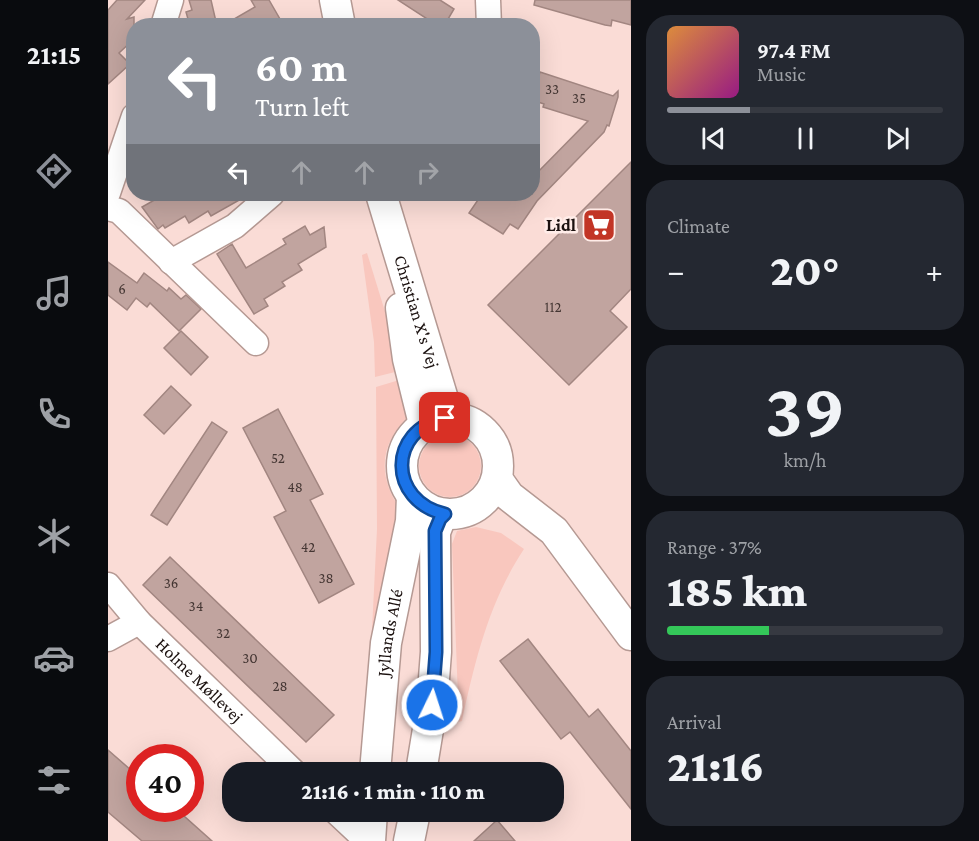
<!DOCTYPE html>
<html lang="en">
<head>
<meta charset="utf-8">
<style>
  body { margin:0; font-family:"Crimson Pro",serif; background:#242831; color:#f1f3f6; height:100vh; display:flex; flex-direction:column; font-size:22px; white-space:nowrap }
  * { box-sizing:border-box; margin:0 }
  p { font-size:20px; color:#9ea1a6 }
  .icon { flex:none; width:33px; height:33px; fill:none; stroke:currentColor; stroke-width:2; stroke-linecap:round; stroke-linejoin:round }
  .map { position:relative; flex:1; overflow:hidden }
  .sheet { display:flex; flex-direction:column; gap:15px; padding:15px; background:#0d0f14; width:348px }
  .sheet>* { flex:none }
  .guide { position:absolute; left:18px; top:18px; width:414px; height:183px; border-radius:24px; box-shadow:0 6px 24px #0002; background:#8c9099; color:#fff; overflow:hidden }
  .speed { position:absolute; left:18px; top:744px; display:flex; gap:12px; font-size:30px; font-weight:700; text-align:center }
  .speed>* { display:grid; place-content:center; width:78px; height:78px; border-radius:50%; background:#171b24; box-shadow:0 6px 24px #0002; line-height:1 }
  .speed .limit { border:9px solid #d22; background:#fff; color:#111 }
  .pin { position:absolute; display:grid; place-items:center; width:51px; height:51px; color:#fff; margin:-26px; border-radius:12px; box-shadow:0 3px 9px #0006 }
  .me { position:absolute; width:66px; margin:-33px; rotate:4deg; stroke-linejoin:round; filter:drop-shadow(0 0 4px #0008) }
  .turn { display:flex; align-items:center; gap:21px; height:126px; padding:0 30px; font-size:27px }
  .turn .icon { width:78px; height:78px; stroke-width:2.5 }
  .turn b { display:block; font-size:42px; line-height:51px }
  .lanes { display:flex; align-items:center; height:57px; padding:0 30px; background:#0003; justify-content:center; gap:30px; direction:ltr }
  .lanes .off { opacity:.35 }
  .big { font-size:45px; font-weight:800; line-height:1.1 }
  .sheet .widget { flex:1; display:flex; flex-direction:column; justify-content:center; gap:9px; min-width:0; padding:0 21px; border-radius:24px; background:#242831 }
  .sheet .dial { align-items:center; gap:0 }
  .dial b { font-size:78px; line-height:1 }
  .song { display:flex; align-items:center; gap:18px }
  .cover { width:72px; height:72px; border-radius:9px; background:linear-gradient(135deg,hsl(30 70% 55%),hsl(310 70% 35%)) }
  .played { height:6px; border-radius:3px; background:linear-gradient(90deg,#8c9099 30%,#363941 30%) }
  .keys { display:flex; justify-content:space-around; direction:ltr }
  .heat { display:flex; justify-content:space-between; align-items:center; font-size:33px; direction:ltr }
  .charge { height:9px; border-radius:4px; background:linear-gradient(90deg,#34c759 37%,#363941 0) }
  .trip { position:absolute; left:114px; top:762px; width:342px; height:60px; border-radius:24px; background:#171b24; box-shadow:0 6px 24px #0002; font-weight:800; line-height:60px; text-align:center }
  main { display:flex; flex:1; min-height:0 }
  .dock { display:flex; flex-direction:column; width:108px; justify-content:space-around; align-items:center; background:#090b0e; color:#9ea1a6 }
  .dock .icon { width:42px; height:42px }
  .dock .on { color:#8c9099 }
  .dock b { font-size:27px; color:#f1f3f6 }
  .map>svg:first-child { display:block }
  .green { fill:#f9c7be }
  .building { fill:#c1a49f; stroke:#a28681; stroke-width:1.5 }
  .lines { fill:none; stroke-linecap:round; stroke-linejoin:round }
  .minor-casing { stroke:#b59993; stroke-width:27 }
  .tertiary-casing { stroke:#b59993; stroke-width:33 }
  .minor { stroke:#fff; stroke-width:24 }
  .tertiary { stroke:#fff; stroke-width:30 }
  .route-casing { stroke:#114b97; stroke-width:15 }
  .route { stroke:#1a73e8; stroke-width:10 }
  .labels { text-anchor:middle; stroke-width:5; stroke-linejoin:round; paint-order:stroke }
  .number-label { font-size:15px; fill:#443633 }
  .poi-label { font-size:18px; font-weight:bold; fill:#1b110f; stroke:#ffece8; text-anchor:end }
  .street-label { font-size:18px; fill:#1b110f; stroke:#ffece8 }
</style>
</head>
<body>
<main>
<nav class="dock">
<b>21:15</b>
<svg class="icon on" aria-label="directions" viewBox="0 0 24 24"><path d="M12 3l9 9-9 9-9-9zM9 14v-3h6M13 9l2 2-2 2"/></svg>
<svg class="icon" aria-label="music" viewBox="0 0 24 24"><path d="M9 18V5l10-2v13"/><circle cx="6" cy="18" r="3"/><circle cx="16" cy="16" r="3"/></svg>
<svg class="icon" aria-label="phone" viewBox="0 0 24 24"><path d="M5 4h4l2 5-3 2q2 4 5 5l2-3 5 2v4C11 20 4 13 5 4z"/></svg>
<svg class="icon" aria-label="climate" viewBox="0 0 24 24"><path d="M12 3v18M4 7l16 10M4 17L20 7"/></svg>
<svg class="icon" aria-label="car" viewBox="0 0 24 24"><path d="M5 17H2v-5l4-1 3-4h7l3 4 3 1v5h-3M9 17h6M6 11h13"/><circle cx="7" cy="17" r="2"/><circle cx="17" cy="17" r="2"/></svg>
<svg class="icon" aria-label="filters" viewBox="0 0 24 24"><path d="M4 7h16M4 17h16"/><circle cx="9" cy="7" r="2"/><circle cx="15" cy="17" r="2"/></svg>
</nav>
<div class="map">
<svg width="523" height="841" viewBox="0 0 523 841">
  <rect width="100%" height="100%" fill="#fadcd6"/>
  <g class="green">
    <polygon points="259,253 295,370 267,377 266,342 254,255"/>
    <path d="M298 378 303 414C272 442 268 475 293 510L263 650 269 529 268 387Z"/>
    <circle cx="342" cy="466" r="31"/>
    <path d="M368 527 393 533 416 549C381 602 367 660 354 721L351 722 344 544 349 531Z"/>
  </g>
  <g class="building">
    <polygon points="9,0 37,0 19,19 26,17 26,39 11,53 22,64 0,84 0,10"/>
    <polygon points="81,0 103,0 109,26 82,26 78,12 84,10"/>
    <polygon points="143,0 161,0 176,26 114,26 147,7"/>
    <polygon points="290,0 332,0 346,9 336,26 330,26"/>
    <polygon points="427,0 523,0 523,25 504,20 503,26 497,25 426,5"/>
    <polygon points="432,72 505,96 510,91 510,97 501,126 499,125 496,132 429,201 410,229 402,224 395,234 361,213 374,194 424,194 424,178 480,121 435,107 436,104 424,100"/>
    <polygon points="523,162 523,289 502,311 519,327 461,385 380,305"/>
    <polygon points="57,194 142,194 103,216 100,211 81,223 77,216 57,228 55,225 50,229 34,207"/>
    <polygon points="197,226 202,235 216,227 218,247 190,264 194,270 174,282 177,286 156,299 160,306 146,314 109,254 124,244 138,268 178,244 175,239"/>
    <polygon points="0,262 29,283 36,273 59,291 61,288 73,299 78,295 93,309 71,331 42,303 39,307 28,298 19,310 0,295"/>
    <polygon points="73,331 100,357 83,375 56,348"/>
    <polygon points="63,386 83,405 56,434 36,415"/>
    <polygon points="170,409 215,494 202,500 246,584 211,603 166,517 178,511 135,428"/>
    <polygon points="104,422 119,432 59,525 43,515"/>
    <polygon points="62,557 226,715 198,742 35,585"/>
    <polygon points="420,639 481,717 490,709 523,751 523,809 462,732 453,739 392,661"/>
    <polygon points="0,750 32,778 32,808 67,808 104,841 34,841 0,812"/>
    <polygon points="389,820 407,841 366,841"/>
  </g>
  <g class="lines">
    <defs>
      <g id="minor">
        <polyline points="380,0 381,26"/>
        <polyline points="55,26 63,0"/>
        <polyline points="0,193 26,116"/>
        <polyline points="0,208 11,211 148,343"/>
        <polyline points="63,262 127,226 164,194"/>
        <path id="s1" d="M0 585 31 622 186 772"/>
        <polyline points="0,639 31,622"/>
        <polyline points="228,812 259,841"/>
      </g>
      <g id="tertiary">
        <polyline points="227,0 232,26"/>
        <path id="s2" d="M273 194 335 399 347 417"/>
        <polyline points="293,308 300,359 316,424"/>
        <circle cx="342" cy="466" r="48"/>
        <polyline points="389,479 401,496 446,531 523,635"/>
        <path id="s3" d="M267 772 278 643 303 521 304 496"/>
        <polyline points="313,772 324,705 328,652 327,532 332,519 337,514"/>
        <polyline points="262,841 264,812"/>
        <polyline points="301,841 307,812"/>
      </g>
    </defs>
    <use href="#minor" class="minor-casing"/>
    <use href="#tertiary" class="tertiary-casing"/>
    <use href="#minor" class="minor"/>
    <use href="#tertiary" class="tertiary"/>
  </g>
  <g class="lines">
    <defs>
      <path id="route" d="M324 705 328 652 327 531 332 519 337 514C280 501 279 430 337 418"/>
    </defs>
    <use href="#route" class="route-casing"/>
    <use href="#route" class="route"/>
  </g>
  <defs>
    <symbol id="supermarket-square" viewBox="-11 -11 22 22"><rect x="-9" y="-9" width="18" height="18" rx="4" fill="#c23526" stroke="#ffece8"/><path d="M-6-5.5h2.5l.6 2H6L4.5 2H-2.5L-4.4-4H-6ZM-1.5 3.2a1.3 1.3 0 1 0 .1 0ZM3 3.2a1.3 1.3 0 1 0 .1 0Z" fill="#fff"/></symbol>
  </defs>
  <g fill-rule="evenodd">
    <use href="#supermarket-square" x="472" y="206" width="38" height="38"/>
  </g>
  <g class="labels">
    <g class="number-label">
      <text x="444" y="94">33</text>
      <text x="471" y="103">35</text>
      <text x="14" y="294">6</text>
      <text x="445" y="312">112</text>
      <text x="170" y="463">52</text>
      <text x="187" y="492">48</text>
      <text x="200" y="552">42</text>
      <text x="218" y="583">38</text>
      <text x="63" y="588">36</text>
      <text x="88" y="611">34</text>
      <text x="115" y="638">32</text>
      <text x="142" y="663">30</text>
      <text x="172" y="691">28</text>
    </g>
    <g class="poi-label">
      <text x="468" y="231">Lidl</text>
    </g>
    <g class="street-label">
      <text dy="6" stroke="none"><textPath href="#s2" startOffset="123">Christian X's Vej</textPath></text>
      <text dy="6" stroke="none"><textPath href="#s3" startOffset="140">Jyllands Allé</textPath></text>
      <text dy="6" stroke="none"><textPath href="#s1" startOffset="132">Holme Møllevej</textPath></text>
    </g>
  </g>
</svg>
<div class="speed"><div class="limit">40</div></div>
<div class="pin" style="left:337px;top:418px;background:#d93025"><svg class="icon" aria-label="arrive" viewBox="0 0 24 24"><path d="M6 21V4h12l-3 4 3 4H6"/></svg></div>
<svg class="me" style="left:324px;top:705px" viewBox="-20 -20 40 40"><circle r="17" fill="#1a73e8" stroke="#fff" stroke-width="3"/><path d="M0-11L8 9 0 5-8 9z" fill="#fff"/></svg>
<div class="trip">21:16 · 1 min · 110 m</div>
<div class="guide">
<div class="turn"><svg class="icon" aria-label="left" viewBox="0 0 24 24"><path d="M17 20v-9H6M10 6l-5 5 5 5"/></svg><div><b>60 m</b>Turn left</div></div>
<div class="lanes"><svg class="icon" aria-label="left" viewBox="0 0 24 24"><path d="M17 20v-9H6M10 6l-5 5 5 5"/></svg><svg class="icon off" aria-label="ahead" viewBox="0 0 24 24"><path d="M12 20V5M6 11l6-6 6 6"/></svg><svg class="icon off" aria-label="ahead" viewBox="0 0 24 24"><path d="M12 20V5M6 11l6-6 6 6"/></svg><svg class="icon off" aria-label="right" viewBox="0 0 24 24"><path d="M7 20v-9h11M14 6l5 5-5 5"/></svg></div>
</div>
</div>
<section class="sheet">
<div class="widget">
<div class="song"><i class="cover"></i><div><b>97.4 FM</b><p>Music</p></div></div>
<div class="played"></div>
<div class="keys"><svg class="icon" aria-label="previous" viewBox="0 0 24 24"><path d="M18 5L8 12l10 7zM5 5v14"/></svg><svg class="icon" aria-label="pause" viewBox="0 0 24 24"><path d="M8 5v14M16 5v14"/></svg><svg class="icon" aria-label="next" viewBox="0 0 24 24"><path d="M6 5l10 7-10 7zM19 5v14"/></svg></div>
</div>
<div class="widget"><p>Climate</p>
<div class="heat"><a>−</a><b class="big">20°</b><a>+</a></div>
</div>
<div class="widget dial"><b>39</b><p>km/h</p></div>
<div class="widget"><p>Range · 37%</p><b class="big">185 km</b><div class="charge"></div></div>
<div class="widget"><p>Arrival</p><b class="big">21:16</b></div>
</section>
</main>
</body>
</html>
